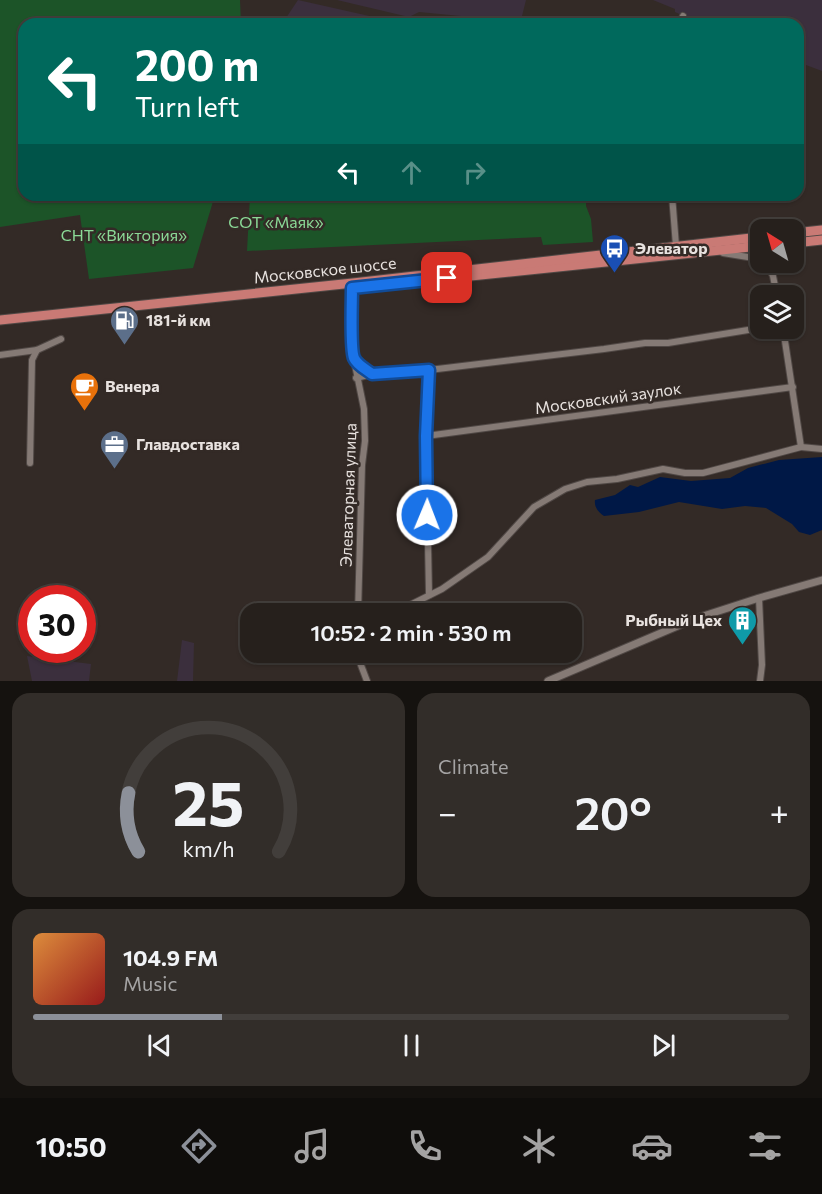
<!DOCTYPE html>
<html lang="en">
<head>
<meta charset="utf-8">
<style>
  body { margin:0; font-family:Commissioner,sans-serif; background:#322d29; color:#f1f3f6; height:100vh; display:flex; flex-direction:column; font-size:22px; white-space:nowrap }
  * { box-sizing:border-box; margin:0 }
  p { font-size:20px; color:#a4a3a3 }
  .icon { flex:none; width:33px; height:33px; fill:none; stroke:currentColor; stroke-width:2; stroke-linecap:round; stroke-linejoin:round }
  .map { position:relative; height:681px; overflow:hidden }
  .panel { display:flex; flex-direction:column; gap:12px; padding:12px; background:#15120f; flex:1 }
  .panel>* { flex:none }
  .hud { position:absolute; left:18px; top:18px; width:786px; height:183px; border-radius:18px; box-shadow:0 2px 4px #0004,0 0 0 2px #423e3b; background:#00695c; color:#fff; overflow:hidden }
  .needle { width:39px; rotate:323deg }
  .buttons { position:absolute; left:750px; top:219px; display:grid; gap:12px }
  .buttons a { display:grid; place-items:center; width:54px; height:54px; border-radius:12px; background:#26201c; box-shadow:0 2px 4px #0004,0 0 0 2px #423e3b; font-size:30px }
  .speed { position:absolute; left:18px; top:585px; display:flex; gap:12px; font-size:30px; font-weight:700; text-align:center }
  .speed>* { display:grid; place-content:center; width:78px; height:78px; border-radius:50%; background:#26201c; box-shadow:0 2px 4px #0004,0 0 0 2px #423e3b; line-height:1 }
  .speed .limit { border:9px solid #d22; background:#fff; color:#111 }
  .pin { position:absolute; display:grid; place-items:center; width:51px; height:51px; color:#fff; margin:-26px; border-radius:12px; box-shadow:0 3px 9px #0006 }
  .me { position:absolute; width:66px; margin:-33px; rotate:1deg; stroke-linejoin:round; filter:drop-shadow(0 0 4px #0008) }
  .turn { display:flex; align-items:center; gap:21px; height:126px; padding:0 18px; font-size:27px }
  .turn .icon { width:78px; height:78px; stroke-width:2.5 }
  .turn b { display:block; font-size:42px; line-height:51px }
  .lanes { display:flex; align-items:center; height:57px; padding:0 18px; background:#0003; justify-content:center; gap:30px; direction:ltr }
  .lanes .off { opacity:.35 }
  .big { font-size:45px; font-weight:600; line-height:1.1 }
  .panel .tile { flex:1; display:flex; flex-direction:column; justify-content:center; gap:9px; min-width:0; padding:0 21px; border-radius:18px; background:#322d29 }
  .panel .dial { align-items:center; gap:0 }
  .dial svg { height:156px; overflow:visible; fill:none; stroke:#423e3b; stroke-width:7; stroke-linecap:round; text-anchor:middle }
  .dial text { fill:#f1f3f6; stroke:none }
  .song { display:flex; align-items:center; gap:18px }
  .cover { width:72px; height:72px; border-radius:9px; background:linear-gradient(135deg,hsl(30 70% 55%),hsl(0 70% 35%)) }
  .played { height:6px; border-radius:3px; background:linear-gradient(90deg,#8c9099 25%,#423e3b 25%) }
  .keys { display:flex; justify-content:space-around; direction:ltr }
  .heat { display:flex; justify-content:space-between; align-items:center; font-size:33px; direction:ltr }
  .panel .tiles { flex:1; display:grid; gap:12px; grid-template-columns:1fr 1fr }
  .tile:last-child { grid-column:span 2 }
  .trip { position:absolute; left:240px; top:603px; width:342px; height:60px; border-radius:18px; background:#26201c; box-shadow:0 2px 4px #0004,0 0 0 2px #423e3b; font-weight:600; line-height:60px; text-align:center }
  .dock { display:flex; height:96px; justify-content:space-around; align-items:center; background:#0f0d0b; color:#a4a3a3 }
  .dock .icon { width:42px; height:42px }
  .dock .current { color:#8c9099 }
  .dock b { font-size:27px; color:#f1f3f6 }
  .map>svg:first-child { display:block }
  .industrial { fill:#3b2f3d }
  .green { fill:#1c5428 }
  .water { fill:#001846 }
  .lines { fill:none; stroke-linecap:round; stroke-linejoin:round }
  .minor-casing { stroke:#504845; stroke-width:8 }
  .tertiary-casing { stroke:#504845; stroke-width:9 }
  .trunk-casing { stroke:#504845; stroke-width:11 }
  .minor { stroke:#857a75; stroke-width:6 }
  .tertiary { stroke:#857a75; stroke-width:7 }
  .trunk { stroke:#c97a75; stroke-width:9 }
  .route-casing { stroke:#114b97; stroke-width:15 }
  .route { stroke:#1a73e8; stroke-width:10 }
  .labels { text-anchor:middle; stroke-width:5; stroke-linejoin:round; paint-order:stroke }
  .park-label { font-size:16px; fill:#8bda97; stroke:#332a26 }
  .poi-label { font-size:16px; font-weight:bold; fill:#e8e2df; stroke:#332a26; text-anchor:start }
  .street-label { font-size:16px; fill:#e8e2df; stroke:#332a26 }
</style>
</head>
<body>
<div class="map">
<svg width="822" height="681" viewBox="0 0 822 681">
  <rect width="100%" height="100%" fill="#332a26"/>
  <g class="industrial">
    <polygon points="298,0 396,22 395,24 282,24"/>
    <polygon points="337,0 526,0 522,16 513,21 419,12 409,17"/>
    <polygon points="653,0 822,0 822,71 798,62 798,24 696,24 697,22 675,12 675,9"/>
    <polygon points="182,640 194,643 193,681 177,681"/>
    <polygon points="27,656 91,664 89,681 32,681"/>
  </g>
  <g class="green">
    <polygon points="0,0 240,0 241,24 24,24 24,195 215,195 193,268 89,279 80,215 0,227"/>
    <polygon points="250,195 586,195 586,206 591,219 593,242 543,245 541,237 247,251"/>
  </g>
  <path class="water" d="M822 457V530L810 535 799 532 792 524 766 508 745 506 722 509 679 502 639 512 604 516C598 512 594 507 595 500L615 495 630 485 638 487 660 477 691 481 730 478 748 468 779 460Z"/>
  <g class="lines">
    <defs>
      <g id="minor">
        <polyline points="679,24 683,16"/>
        <polyline points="672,195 676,246"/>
        <polyline points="723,253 760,259"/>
        <polyline points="766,262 773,276 777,296"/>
        <polyline points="352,288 354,360 364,409 365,441 362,465 358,614"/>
        <polyline points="783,328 801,447 822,449"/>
        <polyline points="0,355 37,350 61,339"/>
        <polyline points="355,359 372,374"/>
        <polyline points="356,378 372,374 429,370 604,349 645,343 668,343 748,330 772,328"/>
        <polyline points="426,436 793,387"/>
        <polyline points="30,463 32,360 37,350"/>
        <polyline points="429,595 426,436 429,370"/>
        <polyline points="759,598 762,665 760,681"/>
        <polyline points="392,614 442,589 488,557 534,507 565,489 587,482 617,479 663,469 685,473 703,473 801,447"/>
        <polyline points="356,652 367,681"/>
      </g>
      <polyline id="tertiary" points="548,681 694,619 759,598 822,580"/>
      <g id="trunk">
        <polyline points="794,233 822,230"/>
        <polyline points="794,243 822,240"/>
        <polyline points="461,277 760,246"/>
        <polyline points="0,320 353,283 760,237"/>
      </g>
    </defs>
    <use href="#minor" class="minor-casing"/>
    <use href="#tertiary" class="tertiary-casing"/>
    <use href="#trunk" class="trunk-casing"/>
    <use href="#minor" class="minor"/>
    <use href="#tertiary" class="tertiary"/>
    <use href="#trunk" class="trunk"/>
  </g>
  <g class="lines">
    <defs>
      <path id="route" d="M427 515 426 436 429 370 372 374C367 370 357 365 354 358 350 349 352 301 352 288L447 278"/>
    </defs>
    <use href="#route" class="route-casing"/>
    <use href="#route" class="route"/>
  </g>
  <defs>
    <symbol id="bus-pin" viewBox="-11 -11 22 30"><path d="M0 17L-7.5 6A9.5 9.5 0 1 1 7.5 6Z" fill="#1a4fb4" stroke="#332a26"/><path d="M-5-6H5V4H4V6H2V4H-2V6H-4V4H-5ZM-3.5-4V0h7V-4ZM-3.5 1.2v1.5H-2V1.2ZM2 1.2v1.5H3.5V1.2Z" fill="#fff"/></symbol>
    <symbol id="fuel-pin" viewBox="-11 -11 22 30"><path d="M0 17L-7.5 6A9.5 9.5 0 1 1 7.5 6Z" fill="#5c6f8a" stroke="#332a26"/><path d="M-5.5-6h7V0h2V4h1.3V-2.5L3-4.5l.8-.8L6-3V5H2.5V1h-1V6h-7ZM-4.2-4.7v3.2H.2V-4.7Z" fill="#fff"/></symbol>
    <symbol id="cafe-pin" viewBox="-11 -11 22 30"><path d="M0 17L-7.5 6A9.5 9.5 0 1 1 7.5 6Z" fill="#e8710a" stroke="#332a26"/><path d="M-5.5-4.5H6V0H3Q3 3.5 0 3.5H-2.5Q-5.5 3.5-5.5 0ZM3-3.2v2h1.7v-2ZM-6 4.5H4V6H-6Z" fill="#fff"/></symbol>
    <symbol id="office-pin" viewBox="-11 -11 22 30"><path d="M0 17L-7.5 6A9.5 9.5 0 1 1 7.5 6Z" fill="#5c6f8a" stroke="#332a26"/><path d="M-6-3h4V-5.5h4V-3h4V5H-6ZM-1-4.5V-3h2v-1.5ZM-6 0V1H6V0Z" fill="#fff"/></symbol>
    <symbol id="building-pin" viewBox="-11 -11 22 30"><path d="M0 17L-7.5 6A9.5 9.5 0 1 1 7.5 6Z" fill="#0f9aa8" stroke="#332a26"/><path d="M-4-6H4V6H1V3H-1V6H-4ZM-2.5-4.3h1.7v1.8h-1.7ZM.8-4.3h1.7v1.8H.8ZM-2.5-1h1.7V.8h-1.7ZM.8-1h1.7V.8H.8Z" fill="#fff"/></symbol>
  </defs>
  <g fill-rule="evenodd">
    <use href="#bus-pin" x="598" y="232" width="33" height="45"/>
    <use href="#fuel-pin" x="108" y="304" width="33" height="45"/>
    <use href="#cafe-pin" x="68" y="370" width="33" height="45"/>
    <use href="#office-pin" x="98" y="428" width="33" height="45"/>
    <use href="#building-pin" x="726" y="604" width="33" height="45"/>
  </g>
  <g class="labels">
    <g class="park-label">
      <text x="276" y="228">СОТ «Маяк»</text>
      <text x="124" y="241">СНТ «Виктория»</text>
    </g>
    <g class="poi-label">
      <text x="635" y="254">Элеватор</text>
      <text x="146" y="326">181-й км</text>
      <text x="105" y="392">Венера</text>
      <text x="136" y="450">Главдоставка</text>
      <text x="722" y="626" text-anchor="end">Рыбный Цех</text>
    </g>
    <g class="street-label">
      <text transform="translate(325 270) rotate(-6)" y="6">Московское шоссе</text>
      <text transform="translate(608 398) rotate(-8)" y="6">Московский заулок</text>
      <text transform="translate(348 495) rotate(-88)" y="6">Элеваторная улица</text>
    </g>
  </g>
</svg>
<div class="buttons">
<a><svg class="needle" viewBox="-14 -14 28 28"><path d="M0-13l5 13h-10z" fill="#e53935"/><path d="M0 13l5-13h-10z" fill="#a4a3a3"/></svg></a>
<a><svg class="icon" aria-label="layers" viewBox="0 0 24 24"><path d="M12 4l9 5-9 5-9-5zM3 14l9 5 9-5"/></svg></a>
</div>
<div class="speed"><div class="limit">30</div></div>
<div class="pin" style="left:447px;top:278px;background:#d93025"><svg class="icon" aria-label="arrive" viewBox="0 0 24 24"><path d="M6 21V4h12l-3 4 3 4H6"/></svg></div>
<svg class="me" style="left:427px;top:515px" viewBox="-20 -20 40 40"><circle r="17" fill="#1a73e8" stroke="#fff" stroke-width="3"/><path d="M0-11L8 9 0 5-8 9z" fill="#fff"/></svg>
<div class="trip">10:52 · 2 min · 530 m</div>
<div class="hud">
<div class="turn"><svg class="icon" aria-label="left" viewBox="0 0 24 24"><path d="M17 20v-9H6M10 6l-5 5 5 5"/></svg><div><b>200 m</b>Turn left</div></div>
<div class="lanes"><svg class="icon" aria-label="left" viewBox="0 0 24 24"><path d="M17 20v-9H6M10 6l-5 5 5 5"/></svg><svg class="icon off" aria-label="ahead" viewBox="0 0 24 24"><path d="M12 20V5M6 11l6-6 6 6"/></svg><svg class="icon off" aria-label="right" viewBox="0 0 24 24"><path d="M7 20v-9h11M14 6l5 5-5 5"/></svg></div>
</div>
</div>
<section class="panel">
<div class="tiles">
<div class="tile dial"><svg viewBox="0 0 100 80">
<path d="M14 69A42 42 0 1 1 86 69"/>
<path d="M14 69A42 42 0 0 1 9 39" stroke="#8c9099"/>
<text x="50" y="56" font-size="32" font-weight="700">25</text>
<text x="50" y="72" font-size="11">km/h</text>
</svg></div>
<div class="tile"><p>Climate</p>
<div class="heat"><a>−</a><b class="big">20°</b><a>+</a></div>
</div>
<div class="tile">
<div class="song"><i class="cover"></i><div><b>104.9 FM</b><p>Music</p></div></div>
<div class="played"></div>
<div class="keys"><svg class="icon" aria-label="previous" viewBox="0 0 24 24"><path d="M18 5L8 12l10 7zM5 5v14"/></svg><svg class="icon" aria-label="pause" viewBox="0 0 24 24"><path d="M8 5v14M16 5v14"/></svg><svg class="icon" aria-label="next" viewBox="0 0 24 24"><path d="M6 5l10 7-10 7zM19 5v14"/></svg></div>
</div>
</div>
</section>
<nav class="dock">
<b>10:50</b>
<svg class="icon current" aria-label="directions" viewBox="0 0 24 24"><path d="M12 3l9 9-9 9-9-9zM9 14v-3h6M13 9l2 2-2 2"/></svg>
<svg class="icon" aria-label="music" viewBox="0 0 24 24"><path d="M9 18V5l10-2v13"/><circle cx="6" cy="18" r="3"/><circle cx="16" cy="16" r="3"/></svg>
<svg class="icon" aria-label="phone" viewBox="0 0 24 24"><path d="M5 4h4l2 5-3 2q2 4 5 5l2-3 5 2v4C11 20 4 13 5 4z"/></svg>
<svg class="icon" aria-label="climate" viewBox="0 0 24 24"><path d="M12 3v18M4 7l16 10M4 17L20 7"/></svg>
<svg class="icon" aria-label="car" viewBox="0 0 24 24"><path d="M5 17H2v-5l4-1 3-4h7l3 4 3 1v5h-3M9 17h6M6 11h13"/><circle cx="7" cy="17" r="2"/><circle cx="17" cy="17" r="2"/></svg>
<svg class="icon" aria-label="filters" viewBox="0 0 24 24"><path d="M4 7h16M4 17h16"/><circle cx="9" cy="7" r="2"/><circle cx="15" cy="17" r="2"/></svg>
</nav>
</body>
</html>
